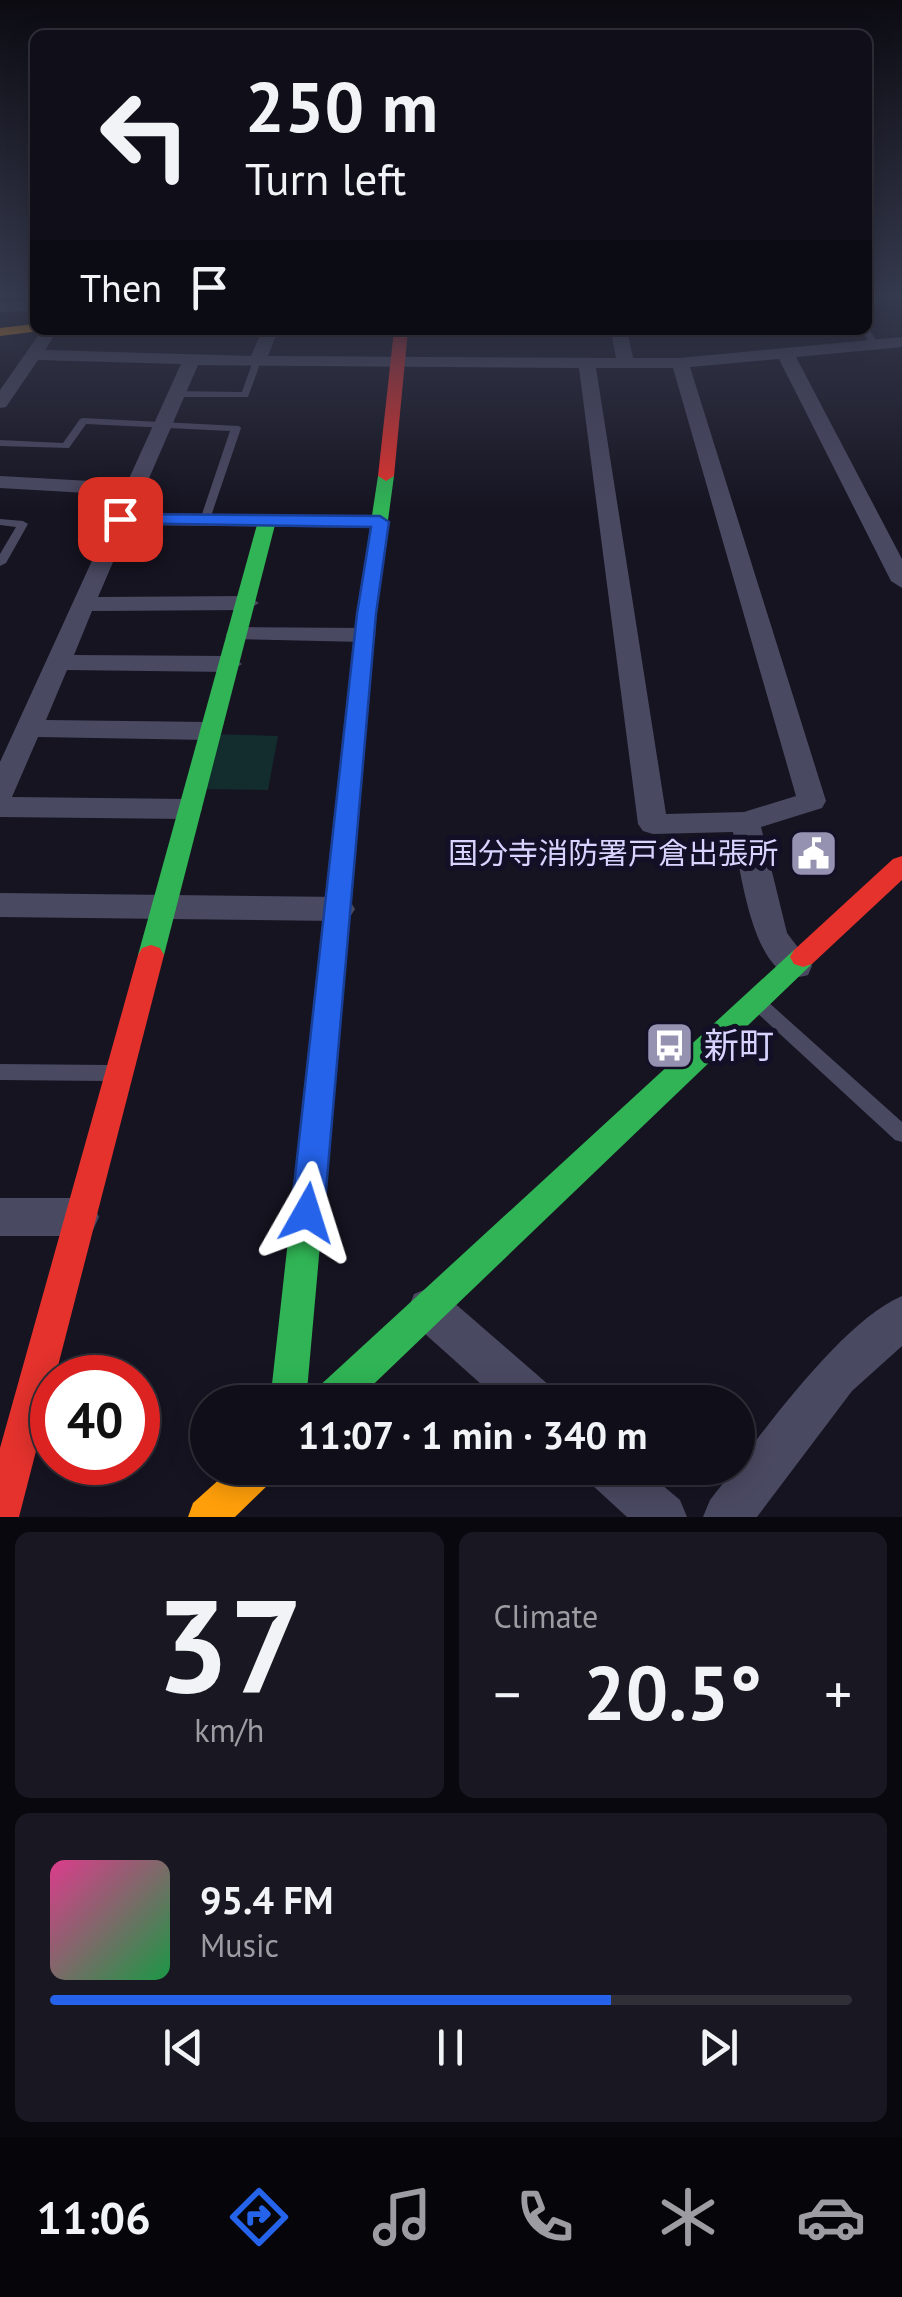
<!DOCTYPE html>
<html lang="en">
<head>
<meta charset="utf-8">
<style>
  body { margin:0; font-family:"PT Sans","Noto Sans JP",sans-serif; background:#191822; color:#f1f3f6; height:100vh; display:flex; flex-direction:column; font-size:38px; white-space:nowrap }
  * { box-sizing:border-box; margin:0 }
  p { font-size:32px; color:#9c9ca2 }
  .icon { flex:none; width:55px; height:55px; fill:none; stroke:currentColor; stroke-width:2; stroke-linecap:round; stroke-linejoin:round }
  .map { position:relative; height:1517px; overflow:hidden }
  .details { display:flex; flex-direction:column; gap:15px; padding:15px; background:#09080e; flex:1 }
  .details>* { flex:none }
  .guide { position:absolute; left:30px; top:30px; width:842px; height:305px; border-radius:15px; box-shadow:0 5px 25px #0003,0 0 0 2px #302f38; background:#100f19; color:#f1f3f6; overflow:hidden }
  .speed { position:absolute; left:30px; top:1355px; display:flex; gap:20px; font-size:50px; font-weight:700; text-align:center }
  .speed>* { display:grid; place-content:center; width:130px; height:130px; border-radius:50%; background:#100f19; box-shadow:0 5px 25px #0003,0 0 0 2px #302f38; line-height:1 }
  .speed .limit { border:15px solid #d22; background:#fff; color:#111 }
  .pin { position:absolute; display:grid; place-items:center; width:85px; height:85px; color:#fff; margin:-42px; border-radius:20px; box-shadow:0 5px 15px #0006 }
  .me { position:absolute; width:110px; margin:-55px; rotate:6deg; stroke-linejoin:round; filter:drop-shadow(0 0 8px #0008) }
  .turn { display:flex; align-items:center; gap:35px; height:210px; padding:0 50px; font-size:45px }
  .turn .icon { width:130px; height:130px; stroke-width:2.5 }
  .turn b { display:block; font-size:70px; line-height:85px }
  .then { display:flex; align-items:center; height:95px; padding:0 50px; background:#0003; gap:20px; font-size:38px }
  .big { font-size:75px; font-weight:800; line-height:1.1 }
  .details .card { flex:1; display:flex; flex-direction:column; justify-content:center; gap:15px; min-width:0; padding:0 35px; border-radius:15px; background:#191822 }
  .details .dial { align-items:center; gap:0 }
  .dial b { font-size:130px; line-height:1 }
  .song { display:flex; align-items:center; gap:30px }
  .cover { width:120px; height:120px; border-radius:15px; background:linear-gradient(135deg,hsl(330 70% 55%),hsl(140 70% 35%)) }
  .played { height:10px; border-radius:5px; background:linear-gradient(90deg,#2563eb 70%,#302f38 70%) }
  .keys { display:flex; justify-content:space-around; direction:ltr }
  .heat { display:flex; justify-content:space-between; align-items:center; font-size:55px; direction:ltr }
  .details .tiles { flex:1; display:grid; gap:15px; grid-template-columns:1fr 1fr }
  .card:last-child { grid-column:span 2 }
  .trip { position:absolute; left:190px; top:1385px; width:565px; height:100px; border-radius:50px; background:#100f19; box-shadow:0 5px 25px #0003,0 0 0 2px #302f38; font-weight:800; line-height:100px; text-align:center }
  .tabs { display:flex; height:160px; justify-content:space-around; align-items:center; background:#06060a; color:#9c9ca2 }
  .tabs .icon { width:70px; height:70px }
  .tabs .selected { color:#2563eb }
  .tabs b { font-size:45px; color:#f1f3f6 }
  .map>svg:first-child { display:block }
  .green { fill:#132c2d }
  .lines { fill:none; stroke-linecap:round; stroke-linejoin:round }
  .lane { fill:#4a4962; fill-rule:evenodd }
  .street { fill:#4a4962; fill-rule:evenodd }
  .fast { fill:#30b455; fill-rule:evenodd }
  .slow { fill:#ff9f0a; fill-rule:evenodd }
  .jam { fill:#e5322d; fill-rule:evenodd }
  .wall { fill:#403d50 }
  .route { fill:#2563eb; stroke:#184099; stroke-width:2.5 }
  .labels { text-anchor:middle; stroke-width:10; stroke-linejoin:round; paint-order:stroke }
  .poi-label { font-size:30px; fill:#d9d4ff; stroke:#130f26; text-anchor:end }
  .near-poi-label { font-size:35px; fill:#d9d4ff; stroke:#130f26; text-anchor:start }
</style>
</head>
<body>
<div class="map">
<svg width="902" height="1517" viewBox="0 0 902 1517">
  <rect width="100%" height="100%" fill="#161421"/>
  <polygon class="green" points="213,734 278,736 268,790 198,789"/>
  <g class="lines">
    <g class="lane">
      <polygon points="868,328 879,344 878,346 872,346 861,330"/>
      <polygon points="257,358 261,361 248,397 173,397 169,394 173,391 242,392 253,361"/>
      <polygon points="83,418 239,426 241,428 209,522 205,523 200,520 230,431 86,424 69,448 0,446 0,440 63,443 80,419"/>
      <polygon points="0,519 23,521 28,524 6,563 0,566 0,554 16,527 0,525"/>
      <polygon points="761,999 767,1001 902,1122 902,1142 895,1140 755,1011 752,1006 755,1001"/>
      <polygon points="0,1064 109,1065 115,1068 118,1073 115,1078 109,1081 0,1080"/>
    </g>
    <g class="street">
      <polygon points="35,301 35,311 0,312 0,302"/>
      <path d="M42 330H58L45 350 251 356 262 330H278L268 356 616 358 611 330H627L633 358H680L902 337V347L796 357 902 559V588L891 581 779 359 690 367 826 801 822 808 761 827 787 933 812 966 808 975C754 993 740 867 733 832L653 834 643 831 638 824 579 368 198 365 134 513 380 516 391 522 380 528 129 525 98 597 247 596 259 603 247 610 92 611 74 655 229 656 242 664 229 672 67 670 46 720 209 722 222 731 209 740 38 737 12 797 188 799 198 802 202 809 198 816 188 819 0 817V762L122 495 0 488V476L127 483 181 364 38 360 6 407 0 408V390ZM596 368H673L796 796 744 812 666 814Z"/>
      <polygon points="238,627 364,628 376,635 364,642 229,639 226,634"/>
      <polygon points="0,893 339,897 350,901 355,909 350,917 339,921 0,917"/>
      <polygon points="0,1198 79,1198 93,1204 99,1217 93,1230 79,1236 0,1236"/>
      <polygon points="429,1288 444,1294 550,1386 556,1402 501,1402 414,1324 408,1309 414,1294"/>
      <path d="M902 1296V1346L852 1391 757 1517H703L710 1500C754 1445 838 1323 902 1296Z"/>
      <polygon points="584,1468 642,1468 680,1500 687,1517 627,1517 591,1484"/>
    </g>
    <g class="fast">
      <polygon points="386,471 394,476 378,594 306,1402 270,1402 360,594 378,476"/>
      <polygon points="267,516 276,521 164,955 160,962 151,965 142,962 138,955 258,521"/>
      <polygon points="803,947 812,950 816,957 812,964 355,1402 311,1402 316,1389 794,950"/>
    </g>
    <g class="slow">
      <polygon points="35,324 35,330 40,331 0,336 0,328"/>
      <polygon points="232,1468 278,1468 272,1481 235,1517 188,1517 193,1503"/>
    </g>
    <g class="jam">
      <polygon points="394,330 408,330 394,476 386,481 378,476"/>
      <polygon points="902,856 902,880 812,964 803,967 794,964 790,957 794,950 893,859"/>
      <polygon points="151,945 160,948 164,955 19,1517 0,1517 0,1448 138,955 142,948"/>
    </g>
  </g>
  <g class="wall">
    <polygon points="868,297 878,297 877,305 868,305"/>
    <polygon points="697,330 779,330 778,332 698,331"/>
  </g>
  <linearGradient id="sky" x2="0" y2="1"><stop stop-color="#0c0b12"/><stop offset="0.58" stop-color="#363a4e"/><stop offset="1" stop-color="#363a4e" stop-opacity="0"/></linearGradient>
  <rect width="902" height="510" fill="url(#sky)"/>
  <polygon class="route" points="120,514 380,516 389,522 376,614 324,1213 319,1224 307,1228 296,1224 291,1213 357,614 371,527 114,523 111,519"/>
  <defs>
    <symbol id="civic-square" viewBox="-11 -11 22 22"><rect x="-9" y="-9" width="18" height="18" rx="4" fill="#9591b1" stroke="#130f26"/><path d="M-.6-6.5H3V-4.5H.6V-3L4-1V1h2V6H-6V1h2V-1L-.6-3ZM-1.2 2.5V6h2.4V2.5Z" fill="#fff"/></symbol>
    <symbol id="bus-square" viewBox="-11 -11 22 22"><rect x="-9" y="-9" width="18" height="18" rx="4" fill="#9591b1" stroke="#130f26"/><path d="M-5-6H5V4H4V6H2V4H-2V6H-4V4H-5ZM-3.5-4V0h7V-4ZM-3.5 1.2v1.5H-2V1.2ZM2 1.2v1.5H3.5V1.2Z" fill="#fff"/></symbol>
  </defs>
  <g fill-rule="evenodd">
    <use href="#civic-square" x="786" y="826" width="55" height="55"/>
    <use href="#bus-square" x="642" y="1018" width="55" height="55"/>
  </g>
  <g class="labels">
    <g class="poi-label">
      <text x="778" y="864">国分寺消防署戸倉出張所</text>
    </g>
    <g class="near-poi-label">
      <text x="704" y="1058">新町</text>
    </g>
  </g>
</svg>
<div class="speed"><div class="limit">40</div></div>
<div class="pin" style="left:120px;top:519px;background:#d93025"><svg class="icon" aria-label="arrive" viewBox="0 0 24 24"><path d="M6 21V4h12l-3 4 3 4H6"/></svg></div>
<svg class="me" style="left:307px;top:1213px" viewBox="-20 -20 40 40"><path d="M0-17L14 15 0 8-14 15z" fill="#2563eb" stroke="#fff" stroke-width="4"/></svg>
<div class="trip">11:07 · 1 min · 340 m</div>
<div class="guide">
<div class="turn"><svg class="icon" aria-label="left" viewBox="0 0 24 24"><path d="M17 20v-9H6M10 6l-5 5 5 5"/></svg><div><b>250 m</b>Turn left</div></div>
<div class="then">Then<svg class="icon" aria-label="arrive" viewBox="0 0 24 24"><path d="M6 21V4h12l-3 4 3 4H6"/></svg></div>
</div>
</div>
<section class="details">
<div class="tiles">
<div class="card dial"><b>37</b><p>km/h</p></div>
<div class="card"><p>Climate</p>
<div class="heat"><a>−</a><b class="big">20.5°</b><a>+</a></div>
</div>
<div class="card">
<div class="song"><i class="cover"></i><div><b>95.4 FM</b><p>Music</p></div></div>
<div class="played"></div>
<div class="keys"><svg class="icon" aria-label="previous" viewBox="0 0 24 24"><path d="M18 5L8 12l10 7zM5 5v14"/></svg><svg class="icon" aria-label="pause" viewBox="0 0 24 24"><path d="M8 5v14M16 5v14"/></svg><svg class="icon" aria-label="next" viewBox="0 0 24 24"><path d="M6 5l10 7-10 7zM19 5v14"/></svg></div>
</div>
</div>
</section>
<nav class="tabs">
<b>11:06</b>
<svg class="icon selected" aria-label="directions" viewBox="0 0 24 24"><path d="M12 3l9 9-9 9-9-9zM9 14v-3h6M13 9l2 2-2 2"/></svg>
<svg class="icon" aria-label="music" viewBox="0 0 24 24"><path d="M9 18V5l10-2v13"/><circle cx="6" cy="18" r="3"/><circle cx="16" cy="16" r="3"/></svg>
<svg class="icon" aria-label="phone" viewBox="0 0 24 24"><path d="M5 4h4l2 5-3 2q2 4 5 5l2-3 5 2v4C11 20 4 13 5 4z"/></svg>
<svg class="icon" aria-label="climate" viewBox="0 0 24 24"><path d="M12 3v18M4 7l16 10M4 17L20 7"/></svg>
<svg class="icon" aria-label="car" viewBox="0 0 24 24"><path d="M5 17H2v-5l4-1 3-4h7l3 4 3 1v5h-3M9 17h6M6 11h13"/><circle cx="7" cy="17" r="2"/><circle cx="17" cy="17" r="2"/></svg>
</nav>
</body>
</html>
